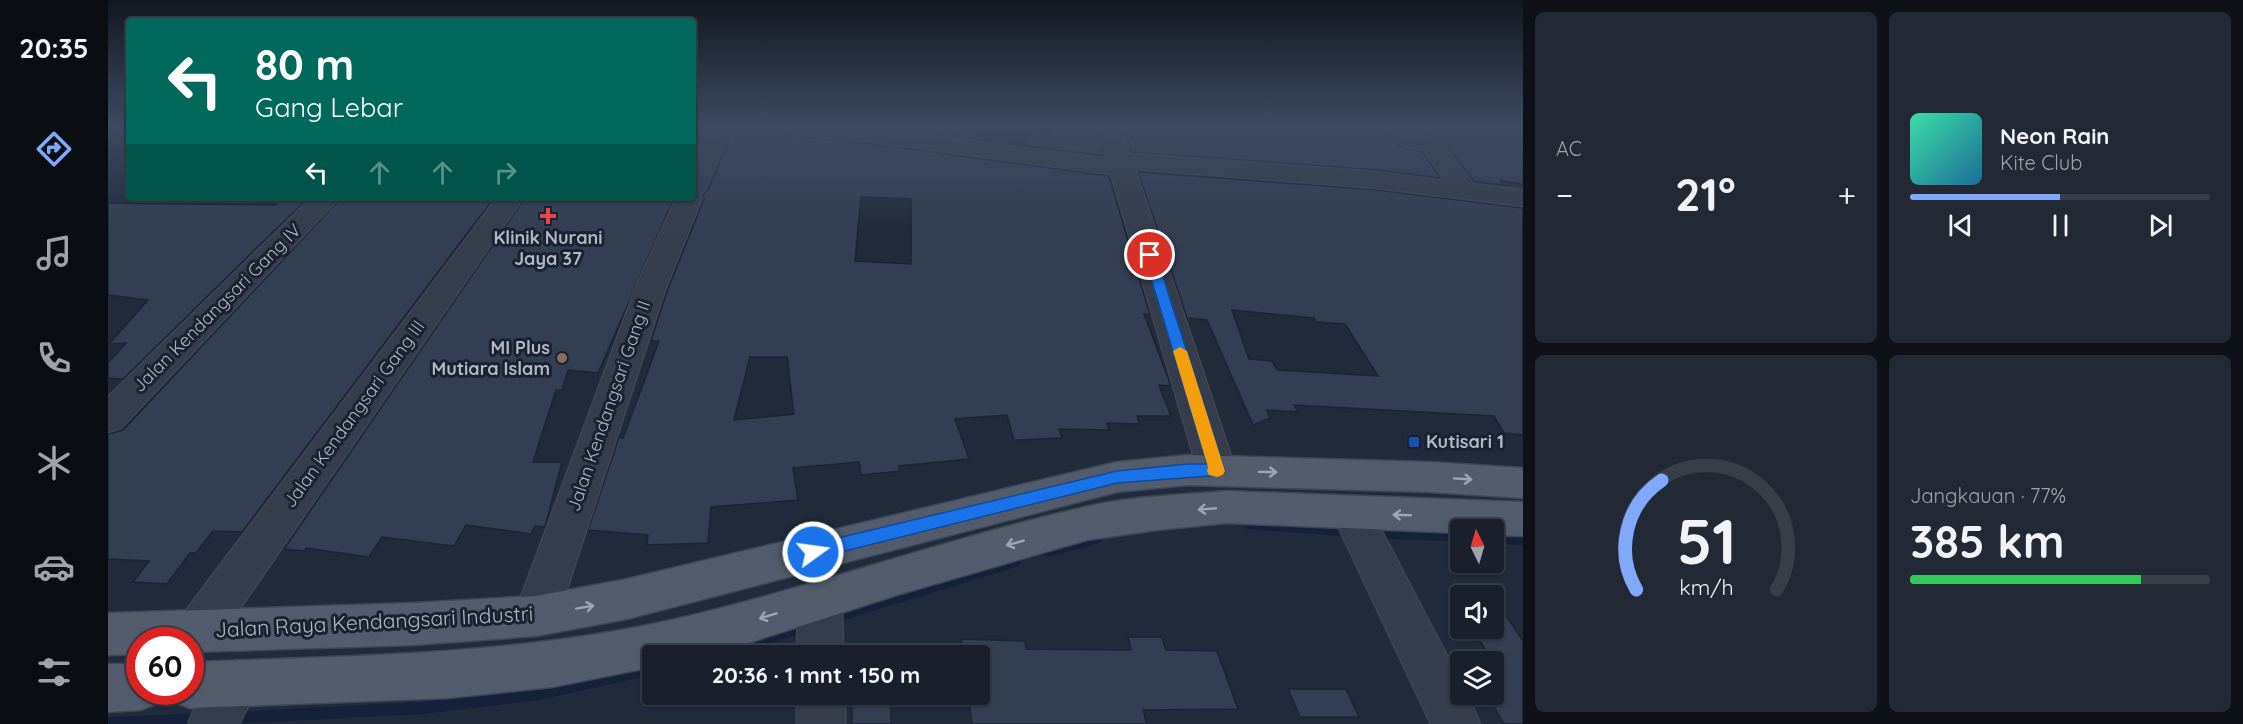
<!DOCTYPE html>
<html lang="id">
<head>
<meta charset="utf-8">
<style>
  body { margin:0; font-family:Quicksand,sans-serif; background:#222834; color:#f1f3f6; height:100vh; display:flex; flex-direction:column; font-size:22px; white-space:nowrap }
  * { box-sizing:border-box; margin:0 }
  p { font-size:20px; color:#9fa3a9 }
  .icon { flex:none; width:33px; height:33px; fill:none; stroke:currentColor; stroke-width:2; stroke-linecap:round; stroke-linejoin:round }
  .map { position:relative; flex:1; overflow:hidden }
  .details { display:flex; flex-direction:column; gap:12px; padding:12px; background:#0e1218; width:720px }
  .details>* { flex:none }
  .guide { position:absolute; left:18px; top:18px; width:570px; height:183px; border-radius:6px; box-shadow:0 2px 4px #0004,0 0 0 2px #373e48; background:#00695c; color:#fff; overflow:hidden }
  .needle { width:39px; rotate:355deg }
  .controls { position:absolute; left:1342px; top:519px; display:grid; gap:12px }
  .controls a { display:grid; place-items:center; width:54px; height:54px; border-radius:6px; background:#19202c; box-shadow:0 2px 4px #0004,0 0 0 2px #373e48; font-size:30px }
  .speed { position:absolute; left:18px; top:627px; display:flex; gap:12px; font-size:30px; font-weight:700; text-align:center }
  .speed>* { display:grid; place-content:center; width:78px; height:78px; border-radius:50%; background:#19202c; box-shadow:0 2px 4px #0004,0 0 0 2px #373e48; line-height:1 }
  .speed .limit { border:9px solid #d22; background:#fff; color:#111 }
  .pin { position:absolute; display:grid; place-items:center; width:51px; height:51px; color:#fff; margin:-26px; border:3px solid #fff; border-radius:50%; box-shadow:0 2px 6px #0007 }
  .me { position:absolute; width:66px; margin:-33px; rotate:76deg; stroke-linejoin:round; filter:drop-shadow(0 0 4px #0008) }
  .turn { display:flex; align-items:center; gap:21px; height:126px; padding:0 30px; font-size:27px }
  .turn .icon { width:78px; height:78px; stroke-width:2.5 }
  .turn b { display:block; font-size:42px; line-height:51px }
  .lanes { display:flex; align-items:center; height:57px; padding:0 30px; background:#0003; justify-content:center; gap:30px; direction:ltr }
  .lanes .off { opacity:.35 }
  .big { font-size:45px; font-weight:700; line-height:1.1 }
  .details .card { flex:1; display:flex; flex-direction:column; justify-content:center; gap:9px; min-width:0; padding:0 21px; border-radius:9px; background:#222834 }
  .details .dial { align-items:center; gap:0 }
  .dial svg { height:156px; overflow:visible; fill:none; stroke:#373e48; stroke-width:7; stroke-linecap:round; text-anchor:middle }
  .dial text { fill:#f1f3f6; stroke:none }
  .song { display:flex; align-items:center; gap:18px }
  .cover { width:72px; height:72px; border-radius:9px; background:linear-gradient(135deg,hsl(160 70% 55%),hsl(200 70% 35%)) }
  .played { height:6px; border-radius:3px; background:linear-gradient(90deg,#81a9fb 50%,#373e48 50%) }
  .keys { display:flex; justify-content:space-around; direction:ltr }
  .heat { display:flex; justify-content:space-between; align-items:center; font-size:33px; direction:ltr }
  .charge { height:9px; border-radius:4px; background:linear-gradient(90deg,#34c759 77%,#373e48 0) }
  .details .tiles { flex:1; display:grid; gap:12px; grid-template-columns:repeat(2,1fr) }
  .trip { position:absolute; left:534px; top:645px; width:348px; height:60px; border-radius:6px; background:#19202c; box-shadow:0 2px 4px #0004,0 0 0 2px #373e48; font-weight:700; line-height:60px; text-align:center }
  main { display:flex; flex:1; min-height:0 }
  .menu { display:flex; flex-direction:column; width:108px; justify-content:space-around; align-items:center; background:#0a0d12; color:#9fa3a9 }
  .menu .icon { width:42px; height:42px }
  .menu .active { color:#81a9fb }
  .menu b { font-size:27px; color:#f1f3f6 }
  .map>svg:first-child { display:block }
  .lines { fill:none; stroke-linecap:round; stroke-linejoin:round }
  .stream { stroke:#142139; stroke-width:12 }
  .building { fill:#333e52; stroke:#1c2432; stroke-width:1.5; fill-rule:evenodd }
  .minor-casing { stroke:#3e4654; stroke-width:3 }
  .major-casing { stroke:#3e4654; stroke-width:3 }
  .minor { fill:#353d4c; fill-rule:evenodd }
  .major { fill:#535c6c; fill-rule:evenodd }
  .oneway { stroke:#9da6b5 }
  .route { fill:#1a73e8; stroke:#114b97; stroke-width:1.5 }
  .slow { fill:#f59e0b }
  .health-dot { fill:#e0444e; stroke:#1a2230; stroke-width:2 }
  .education-dot { fill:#8d6e63; stroke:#1a2230; stroke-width:2 }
  .transit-dot { fill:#1a4fb4; stroke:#1a2230; stroke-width:2 }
  .labels { text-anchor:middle; stroke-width:6; stroke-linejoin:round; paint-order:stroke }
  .poi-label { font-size:18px; font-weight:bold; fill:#b0b8c7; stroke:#1a2230 }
  .street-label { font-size:18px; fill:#b0b8c7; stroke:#1a2230 }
  .near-street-label { font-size:21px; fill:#b0b8c7; stroke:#1a2230 }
</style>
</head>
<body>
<main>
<nav class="menu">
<b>20:35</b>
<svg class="icon active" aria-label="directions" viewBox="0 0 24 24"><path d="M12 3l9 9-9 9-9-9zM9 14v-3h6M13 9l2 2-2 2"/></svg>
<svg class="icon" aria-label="music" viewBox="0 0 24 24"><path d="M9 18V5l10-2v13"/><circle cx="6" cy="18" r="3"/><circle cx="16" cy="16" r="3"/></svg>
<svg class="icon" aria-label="phone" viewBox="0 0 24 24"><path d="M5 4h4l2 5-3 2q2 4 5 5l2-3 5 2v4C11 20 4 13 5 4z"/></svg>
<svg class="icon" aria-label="climate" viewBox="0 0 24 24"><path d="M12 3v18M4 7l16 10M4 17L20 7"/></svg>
<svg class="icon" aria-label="car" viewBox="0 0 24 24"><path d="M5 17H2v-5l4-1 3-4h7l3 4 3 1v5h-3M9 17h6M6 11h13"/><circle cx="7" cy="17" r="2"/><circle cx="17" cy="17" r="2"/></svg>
<svg class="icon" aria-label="filters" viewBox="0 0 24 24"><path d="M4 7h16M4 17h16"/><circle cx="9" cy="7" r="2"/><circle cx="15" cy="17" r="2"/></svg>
</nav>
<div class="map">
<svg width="1415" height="724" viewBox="0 0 1415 724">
  <rect width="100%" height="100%" fill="#212b3b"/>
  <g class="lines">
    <g class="stream">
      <polyline points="1141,523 1243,531"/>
      <polyline points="1263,532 1353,536"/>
      <polyline points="1386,538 1415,539"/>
      <polyline points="940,551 990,537"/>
      <polyline points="722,618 907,561"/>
      <polyline points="603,656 701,625"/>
      <polyline points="122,718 315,708 431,694 544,669"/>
      <polyline points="0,723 94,719"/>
    </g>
  </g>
  <g class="building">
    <polygon points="778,127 872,127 869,137 918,144 922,131 942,135 943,127 988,127 996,156"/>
    <polygon points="1015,127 1278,127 1292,146 1315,152 1332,178 1269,170 1024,152"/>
    <polygon points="1307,127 1415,127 1415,184 1392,180 1396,185 1366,182 1334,139 1311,133"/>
    <path d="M629 128 673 130 676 134 685 136 765 144 1001 176 1042 315 1036 314 1063 386 1051 385 1063 416H1029L1032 424 999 423 1001 430 951 429 954 438 906 440 899 415 847 419 861 459 791 466 792 471 753 475 751 462 685 468 690 500 603 507 600 543 539 545 540 535 480 530 511 437 515 438 551 341H543L559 291 596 199 595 195 600 190 624 130ZM753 197 803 199V264L747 261ZM642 357H679L686 414 626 420Z"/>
    <path d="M1030 172 1269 190 1415 208V435L1396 433 1386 416 1186 405 1190 412 1159 410 1162 418 1145 425 1099 320 1079 318ZM1124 310 1206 318 1208 322 1237 324 1270 376 1169 370 1164 361 1141 359Z"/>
    <polygon points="173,198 200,198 15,379 0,378 0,363 18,343 1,344 40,300 0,295 0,203 167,205"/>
    <polygon points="233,198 386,198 134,532 105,531 88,553 82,553 59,584 25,582 41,561 0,559 0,434 15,430"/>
    <polygon points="417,198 566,198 490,373 460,370 454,390 448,390 425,462 454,462 437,527 427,526 423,534 358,525 346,546 274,537 261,557 198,548 197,551 176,549"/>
    <polygon points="1386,598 1415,641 1415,724 1396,724 1386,707 1386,662 1363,628 1386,628"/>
    <polygon points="1020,637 1054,637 1058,650 1109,651 1130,709 1035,710 1039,724 864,724 860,694 872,694 872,656 855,656 853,639 917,641 918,649 1023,650"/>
    <polygon points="1180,689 1238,689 1251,717 1192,717"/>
    <rect x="744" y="694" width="39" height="30"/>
  </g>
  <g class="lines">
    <defs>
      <g id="minor">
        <polygon points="600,127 623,127 598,189 592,195 594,198 557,290 450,616 444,630 428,636 412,630 406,616 527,290 568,198 585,198 585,161"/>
        <polygon points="674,127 758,127 999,159 990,127 1012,127 1022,154 1269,172 1337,181 1316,150 1294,145 1280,127 1304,127 1310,135 1332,140 1365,184 1415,190 1415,206 1269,188 1027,169 1128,471 1122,482 1109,486 1096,482 1090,471 1003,174 765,142 685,134 677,132"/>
        <polygon points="203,198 231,198 13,428 0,432 0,397"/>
        <polygon points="389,198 415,198 106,646 90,652 82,649 82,640 72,640 68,631 74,616"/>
        <polygon points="1244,496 1258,501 1353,683 1353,694 1359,694 1372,724 1323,724 1224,513 1230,501"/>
        <polygon points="712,580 727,586 734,600 735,656 689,656 690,600 697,586"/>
        <polygon points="128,660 145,667 152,683 131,724 80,724 87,707 111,667"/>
        <rect x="689" y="694" width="48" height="30"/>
      </g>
      <g id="major">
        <polygon points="1080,455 1321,462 1415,468 1415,498 1321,492 1080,485 1009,492 519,619 428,636 305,645 82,652 82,640 32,640 32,654 0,655 0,613 305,603 428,596 519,579 1009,462"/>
        <path d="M1119 491 1415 502V536L1386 535V530H1353V533L1119 523 1049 530 979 540 792 594 640 643 592 656H544V667L444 687 340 698 82 708 65 702 61 692H82V662C245 656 408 655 568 619 706 587 839 538 977 507 1023 496 1072 495 1119 491Z"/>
        <polygon points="0,664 32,664 32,692 54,692 49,704 32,710 0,712"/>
      </g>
    </defs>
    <use href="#minor" class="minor-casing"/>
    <use href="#major" class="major-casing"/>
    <use href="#minor" class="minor"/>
    <use href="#major" class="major"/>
  </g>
  <defs><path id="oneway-shaft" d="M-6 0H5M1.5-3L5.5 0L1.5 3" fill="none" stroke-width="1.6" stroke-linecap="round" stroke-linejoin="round" transform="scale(1.5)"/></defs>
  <g class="oneway">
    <use href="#oneway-shaft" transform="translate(1160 472) rotate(1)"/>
    <use href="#oneway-shaft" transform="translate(1355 479) rotate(4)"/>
    <use href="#oneway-shaft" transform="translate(1099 509) rotate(176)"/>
    <use href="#oneway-shaft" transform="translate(1294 515) rotate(-178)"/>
    <use href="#oneway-shaft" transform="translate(907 543) rotate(165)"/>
    <use href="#oneway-shaft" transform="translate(477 607) rotate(-10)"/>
    <use href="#oneway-shaft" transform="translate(660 616) rotate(163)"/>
  </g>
  <linearGradient id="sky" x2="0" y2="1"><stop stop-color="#121820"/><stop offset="0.55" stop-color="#3d4a60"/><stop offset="1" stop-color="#3d4a60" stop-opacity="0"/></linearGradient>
  <rect width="1415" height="229" fill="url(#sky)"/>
  <polygon class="route" points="1042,251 1048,255 1117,471 1115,475 1009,483 705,559 699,557 696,552 699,547 705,544 1009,471 1080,464 1099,464 1036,255"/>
  <polygon class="slow" points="1072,347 1079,351 1117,471 1115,475 1109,477 1101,475 1099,471 1100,467 1065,351"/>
  <path class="health-dot" d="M437 207h6v6h6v6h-6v6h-6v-6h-6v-6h6z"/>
  <circle class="education-dot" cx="454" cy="358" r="6"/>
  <rect class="transit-dot" x="1300" y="436" width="12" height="12" rx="3"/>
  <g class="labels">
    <g class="poi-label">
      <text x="440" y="244">Klinik Nurani<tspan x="440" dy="21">Jaya 37</tspan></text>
      <text x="442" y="354" text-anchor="end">MI Plus<tspan x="442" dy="21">Mutiara Islam</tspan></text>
      <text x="1318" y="448" text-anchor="start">Kutisari 1</text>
    </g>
    <g class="street-label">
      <text transform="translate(109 308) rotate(-45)" y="6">Jalan Kendangsari Gang IV</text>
      <text transform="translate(501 406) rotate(-71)" y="6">Jalan Kendangsari Gang II</text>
      <text transform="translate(246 414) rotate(-54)" y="6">Jalan Kendangsari Gang III</text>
    </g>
    <g class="near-street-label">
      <text transform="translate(266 622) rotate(-3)" y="7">Jalan Raya Kendangsari Industri</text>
    </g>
  </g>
</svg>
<div class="controls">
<a><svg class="needle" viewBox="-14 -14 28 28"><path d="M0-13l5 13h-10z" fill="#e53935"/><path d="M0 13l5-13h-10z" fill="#9fa3a9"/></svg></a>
<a><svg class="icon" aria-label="sound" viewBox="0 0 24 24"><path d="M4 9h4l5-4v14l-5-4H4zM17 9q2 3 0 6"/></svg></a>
<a><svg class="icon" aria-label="layers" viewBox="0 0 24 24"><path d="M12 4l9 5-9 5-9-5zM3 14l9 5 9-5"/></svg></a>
</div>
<div class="speed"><div class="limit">60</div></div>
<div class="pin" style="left:1042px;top:255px;background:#d93025"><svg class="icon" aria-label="arrive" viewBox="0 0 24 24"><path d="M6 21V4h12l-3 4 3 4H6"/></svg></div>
<svg class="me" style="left:705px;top:552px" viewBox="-20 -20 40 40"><circle r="17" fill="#1a73e8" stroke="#fff" stroke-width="3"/><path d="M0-11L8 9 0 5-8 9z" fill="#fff"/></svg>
<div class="trip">20:36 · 1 mnt · 150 m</div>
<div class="guide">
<div class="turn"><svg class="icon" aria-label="left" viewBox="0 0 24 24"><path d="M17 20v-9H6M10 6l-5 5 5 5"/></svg><div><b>80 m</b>Gang Lebar</div></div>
<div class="lanes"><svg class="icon" aria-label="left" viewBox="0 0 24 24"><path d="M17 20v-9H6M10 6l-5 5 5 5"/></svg><svg class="icon off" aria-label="ahead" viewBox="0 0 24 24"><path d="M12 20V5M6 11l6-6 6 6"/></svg><svg class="icon off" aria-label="ahead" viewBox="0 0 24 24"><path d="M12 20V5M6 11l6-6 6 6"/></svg><svg class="icon off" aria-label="right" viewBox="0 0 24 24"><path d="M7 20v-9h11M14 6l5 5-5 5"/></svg></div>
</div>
</div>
<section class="details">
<div class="tiles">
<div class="card"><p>AC</p>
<div class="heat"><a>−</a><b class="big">21°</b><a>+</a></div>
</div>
<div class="card">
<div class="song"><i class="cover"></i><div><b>Neon Rain</b><p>Kite Club</p></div></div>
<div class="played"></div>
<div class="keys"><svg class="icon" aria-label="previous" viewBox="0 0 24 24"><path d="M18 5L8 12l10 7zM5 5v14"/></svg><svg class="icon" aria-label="pause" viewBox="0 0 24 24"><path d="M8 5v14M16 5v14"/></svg><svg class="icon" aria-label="next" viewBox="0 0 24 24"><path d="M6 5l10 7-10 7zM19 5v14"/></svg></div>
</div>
<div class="card dial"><svg viewBox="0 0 100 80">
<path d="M14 69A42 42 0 1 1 86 69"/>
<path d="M14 69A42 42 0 0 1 27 13" stroke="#81a9fb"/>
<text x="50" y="56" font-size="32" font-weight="700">51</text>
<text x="50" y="72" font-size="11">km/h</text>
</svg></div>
<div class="card"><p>Jangkauan · 77%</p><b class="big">385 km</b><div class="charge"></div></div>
</div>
</section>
</main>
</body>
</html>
